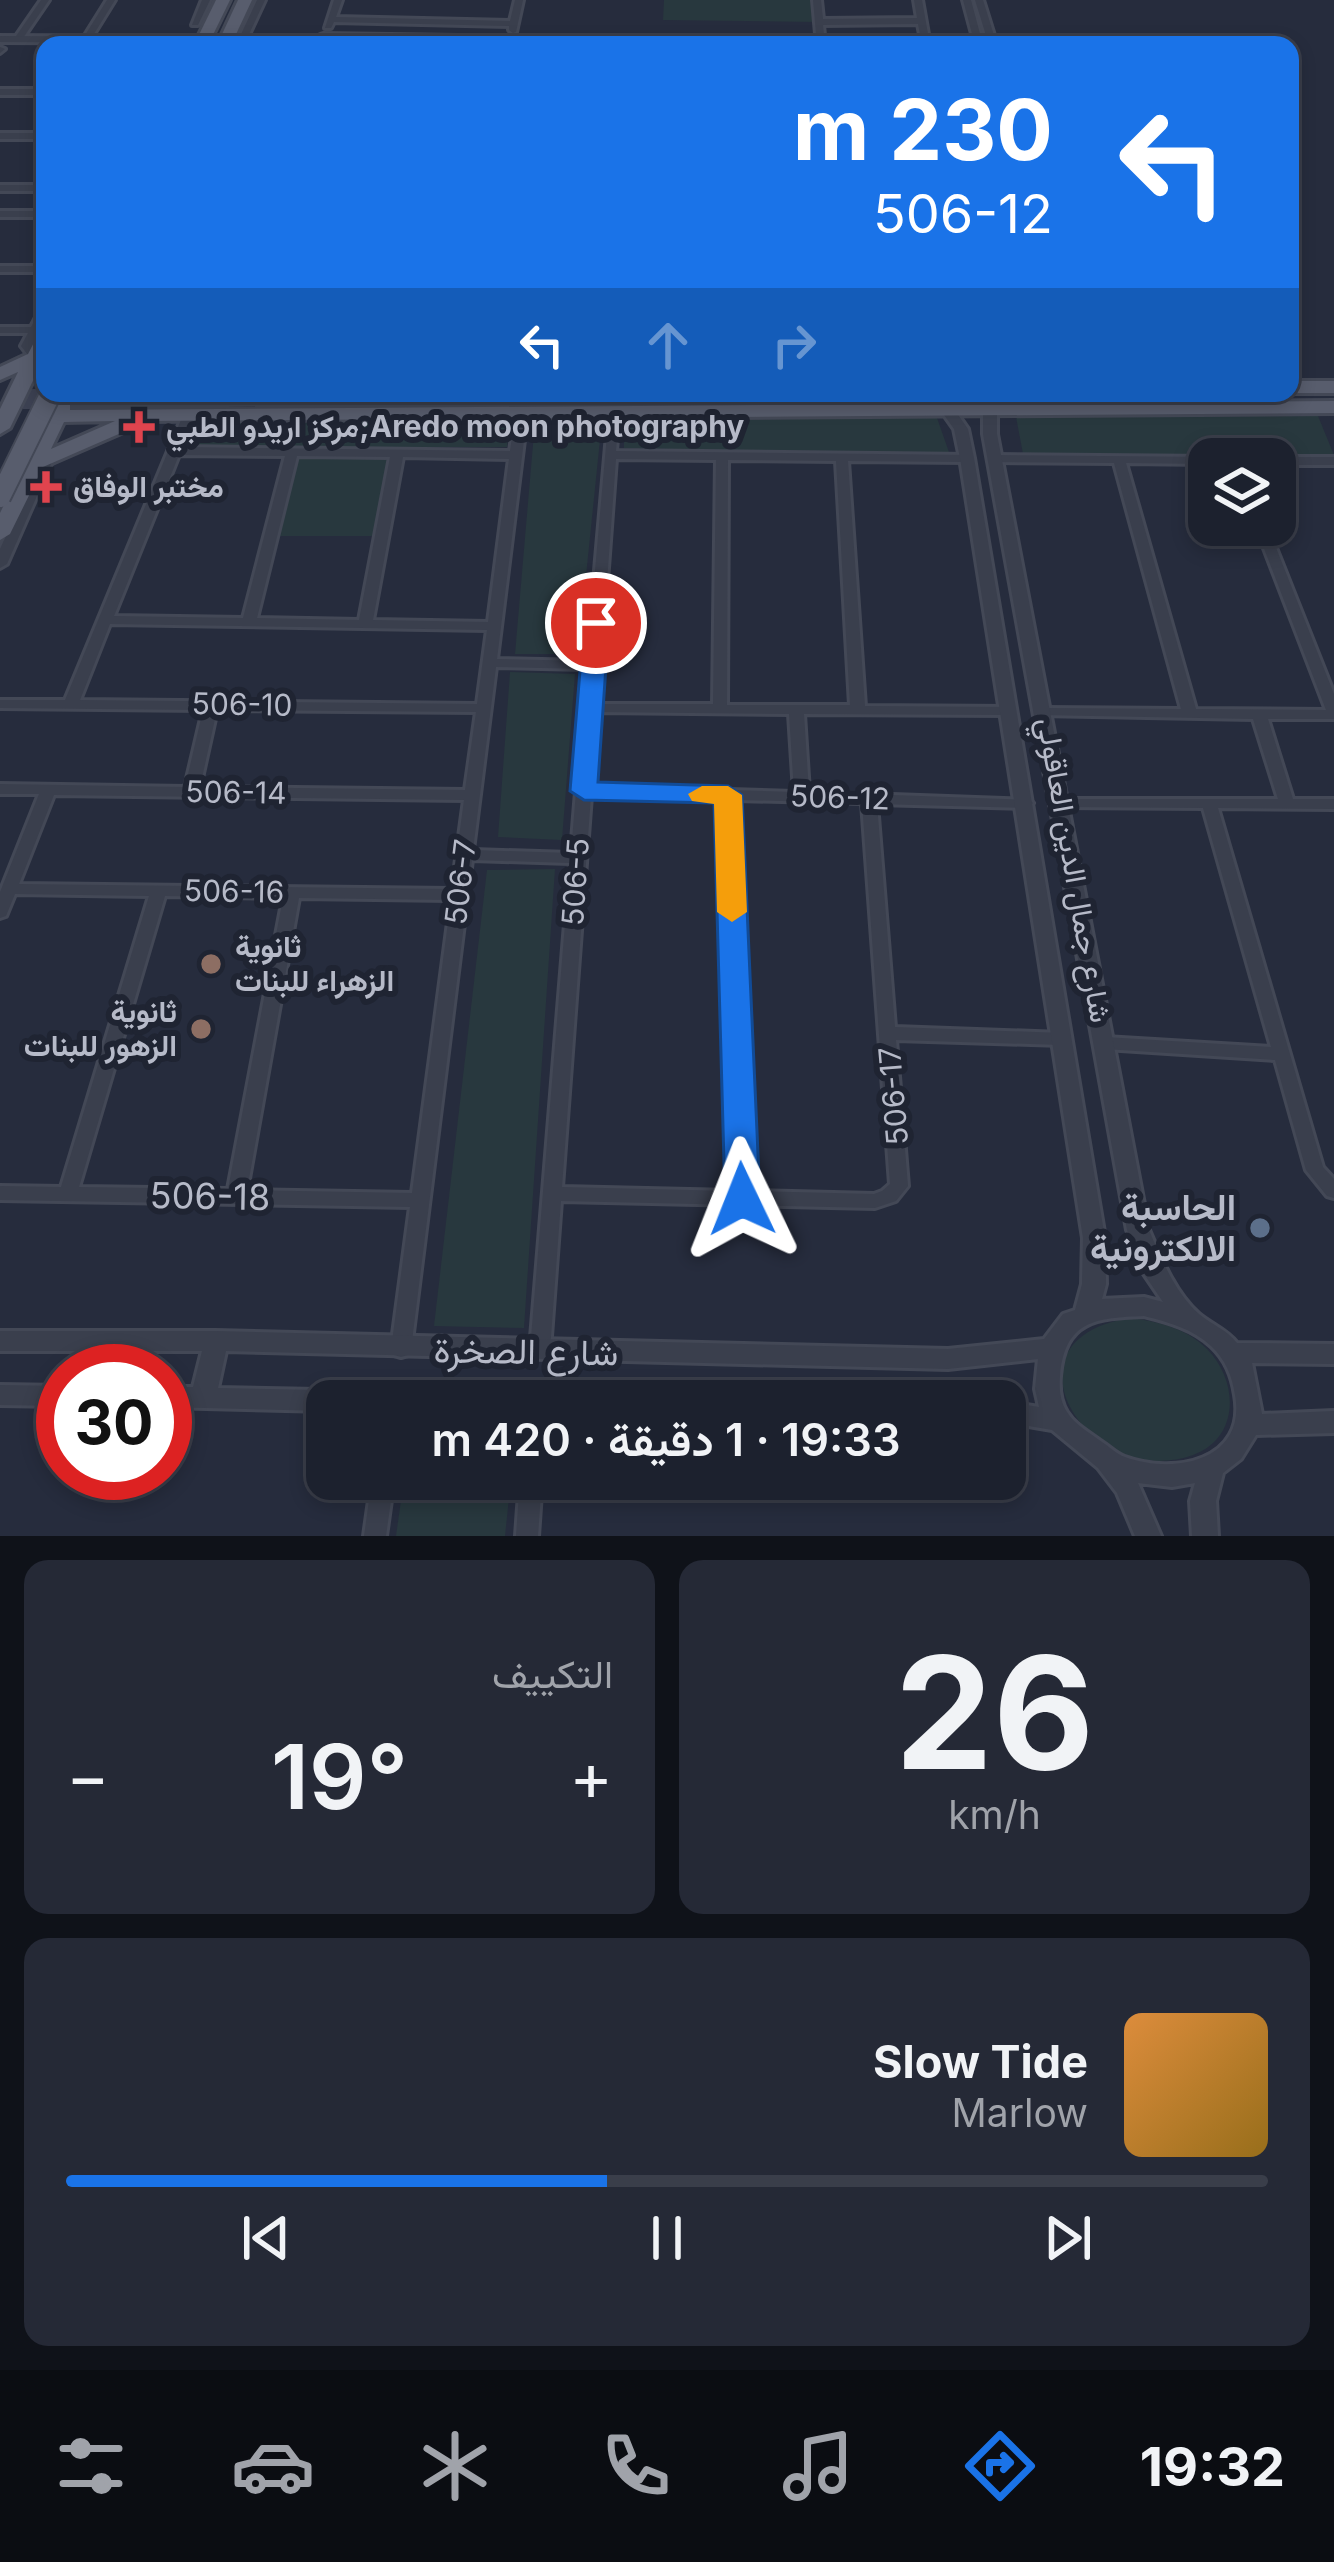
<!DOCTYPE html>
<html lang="ar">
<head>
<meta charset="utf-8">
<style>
  body { margin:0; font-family:Inter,Vazirmatn,sans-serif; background:#252936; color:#f1f3f6; direction:rtl; height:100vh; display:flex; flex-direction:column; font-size:45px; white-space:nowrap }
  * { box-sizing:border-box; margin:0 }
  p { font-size:39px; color:#a0a3aa }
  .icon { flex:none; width:66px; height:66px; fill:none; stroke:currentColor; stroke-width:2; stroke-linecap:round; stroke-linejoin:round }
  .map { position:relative; height:1536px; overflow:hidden; direction:ltr }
  .side { display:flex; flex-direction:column; gap:24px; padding:24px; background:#0f1219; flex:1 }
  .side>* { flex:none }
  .guide { position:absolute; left:36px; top:36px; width:1263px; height:366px; border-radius:24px; box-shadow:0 6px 18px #0003,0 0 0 3px #3a3e4a; direction:rtl; background:#1a73e8; color:#fff; overflow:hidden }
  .fabs { position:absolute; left:1188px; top:438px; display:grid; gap:24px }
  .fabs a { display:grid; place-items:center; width:108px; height:108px; border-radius:24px; background:#1c212e; box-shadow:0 6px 18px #0003,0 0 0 3px #3a3e4a; font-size:60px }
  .speed { position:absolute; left:36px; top:1344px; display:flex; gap:24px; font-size:60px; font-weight:700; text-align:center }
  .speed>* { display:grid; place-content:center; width:156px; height:156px; border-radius:50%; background:#1c212e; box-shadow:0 6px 18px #0003,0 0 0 3px #3a3e4a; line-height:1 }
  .speed .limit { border:18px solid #d22; background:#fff; color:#111 }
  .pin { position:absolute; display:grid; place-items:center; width:102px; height:102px; color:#fff; margin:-51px; border:6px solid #fff; border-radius:50%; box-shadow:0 3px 12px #0007 }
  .me { position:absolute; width:132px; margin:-66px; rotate:358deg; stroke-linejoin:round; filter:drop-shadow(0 0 9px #0008) }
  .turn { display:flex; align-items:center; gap:42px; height:252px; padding:0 48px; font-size:54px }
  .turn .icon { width:156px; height:156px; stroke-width:2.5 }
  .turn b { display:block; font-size:84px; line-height:102px }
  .lanes { display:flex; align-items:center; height:114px; padding:0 48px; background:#0003; justify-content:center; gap:60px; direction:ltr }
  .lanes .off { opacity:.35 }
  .big { font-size:90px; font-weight:600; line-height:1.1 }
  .side .widget { flex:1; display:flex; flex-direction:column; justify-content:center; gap:18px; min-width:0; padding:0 42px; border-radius:24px; background:#252936 }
  .side .dial { align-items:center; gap:0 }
  .dial b { font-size:156px; line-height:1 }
  .song { display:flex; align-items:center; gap:36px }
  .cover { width:144px; height:144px; border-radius:18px; background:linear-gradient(135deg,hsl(30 70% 55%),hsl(40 70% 35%)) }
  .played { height:12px; border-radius:6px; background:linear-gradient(90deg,#1a73e8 45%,#3a3e4a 45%) }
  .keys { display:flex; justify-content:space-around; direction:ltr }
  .heat { display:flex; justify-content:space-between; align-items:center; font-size:66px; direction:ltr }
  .side .tiles { flex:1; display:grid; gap:24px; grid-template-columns:1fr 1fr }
  .widget:last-child { grid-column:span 2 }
  .trip { position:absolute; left:306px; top:1380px; width:720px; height:120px; border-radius:24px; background:#1c212e; box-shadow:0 6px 18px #0003,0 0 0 3px #3a3e4a; font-weight:600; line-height:120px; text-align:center; direction:rtl }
  .tabs { display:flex; height:192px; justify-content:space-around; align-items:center; background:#0b0d12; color:#a0a3aa }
  .tabs .icon { width:84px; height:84px }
  .tabs .on { color:#1a73e8 }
  .tabs b { font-size:54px; color:#f1f3f6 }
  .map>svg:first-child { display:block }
  .green { fill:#28383e }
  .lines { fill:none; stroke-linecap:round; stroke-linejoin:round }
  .primary-tunnel { stroke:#3c4152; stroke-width:20; stroke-dasharray:20 9; stroke-linecap:butt }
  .minor-casing { stroke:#434856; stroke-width:6 }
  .tertiary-casing { stroke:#434856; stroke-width:6 }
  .primary-casing { stroke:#434856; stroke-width:6 }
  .minor { fill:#3a3f4d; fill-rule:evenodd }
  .tertiary { fill:#3a3f4d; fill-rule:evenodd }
  .primary { fill:#585d6d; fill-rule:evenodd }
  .primary-bridge-casing { stroke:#434856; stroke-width:24; stroke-linecap:butt }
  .primary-bridge { stroke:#585d6d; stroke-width:20 }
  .route { fill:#1a73e8; stroke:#114b97; stroke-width:3 }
  .slow { fill:#f59e0b }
  .health-dot { fill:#e0444e; stroke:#1f2432; stroke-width:4.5 }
  .education-dot { fill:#8d6e63; stroke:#1f2432; stroke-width:4.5 }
  .service-dot { fill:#5c6f8a; stroke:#1f2432; stroke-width:4.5 }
  .labels { text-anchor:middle; stroke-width:12; stroke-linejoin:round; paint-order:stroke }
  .poi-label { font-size:30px; font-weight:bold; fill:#b6bac8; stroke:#1f2432; text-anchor:start }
  .street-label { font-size:30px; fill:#b6bac8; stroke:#1f2432 }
  .near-street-label { font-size:36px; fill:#b6bac8; stroke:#1f2432 }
  .near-poi-label { font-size:36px; font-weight:bold; fill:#b6bac8; stroke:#1f2432; text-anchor:end }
</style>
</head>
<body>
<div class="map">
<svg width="1334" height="1536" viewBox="0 0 1334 1536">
  <rect width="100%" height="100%" fill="#262c3d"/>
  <g class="green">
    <polygon points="664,0 817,0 819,22 663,20"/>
    <polygon points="936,415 950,455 624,448 624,419"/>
    <polygon points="1318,416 1334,455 1023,454 1016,417"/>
    <polygon points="602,420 578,654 515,654 535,421"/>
    <polygon points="197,421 509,422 507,447 189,447"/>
    <polygon points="292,453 397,454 382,536 271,536"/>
    <polygon points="510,672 575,674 562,840 498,837"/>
    <polygon points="555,869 524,1328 434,1326 487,870"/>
    <path d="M1131 1318C1159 1322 1186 1328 1207 1349 1239 1381 1240 1438 1193 1455 1089 1493 992 1338 1131 1318Z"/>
    <polygon points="404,1479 511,1479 505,1536 396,1536"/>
  </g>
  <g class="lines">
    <polyline class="primary-tunnel" points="23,399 54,399"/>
    <defs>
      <g id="minor">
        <polygon points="41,0 49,0 21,41 15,41 14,39"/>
        <polygon points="107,0 115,0 89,42 83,42 82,40"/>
        <polygon points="202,0 210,0 198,25 192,25"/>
        <polygon points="257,0 265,0 244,45 236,45"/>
        <polygon points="334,0 342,0 336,17 510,21 515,0 523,0 516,32 513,33 509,30 509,26 334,22 331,28 325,28"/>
        <polygon points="813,0 821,0 823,19 917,18 914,0 922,0 930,45 922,45 918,24 823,25 825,45 817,45"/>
        <polygon points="963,0 971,0 983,45 975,45"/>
        <polygon points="975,0 983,0 997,45 989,45"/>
        <polygon points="323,34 535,37 551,45 534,43 320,39 320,35"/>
        <polygon points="0,47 5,49 0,53"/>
        <rect x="0" y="89" width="45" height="6"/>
        <rect x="0" y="133" width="45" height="6"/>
        <rect x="0" y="185" width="45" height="6"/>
        <rect x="0" y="211" width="45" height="6"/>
        <rect x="0" y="266" width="45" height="6"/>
        <polygon points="45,307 45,321 33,346 41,357 35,360 31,359 21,346 28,333 0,333 0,327 31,327 41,308"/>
        <path d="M189 411 195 415 182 447 510 451 515 416 517 413H525L527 416 497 659 587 661 609 412 613 411 619 415 616 451 971 455V461L967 462 848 461 865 706 1009 707 1016 711 1009 715 804 714 809 792 1030 800 1033 803 1030 806 1025 808 877 804 895 1027 1062 1033 1068 1035 1071 1039 1068 1043 1062 1045 896 1040 908 1186 896 1201 875 1208 561 1201 550 1350 547 1356 540 1358 533 1356 530 1350 570 863 472 860 411 1349 408 1355 401 1357 394 1355 391 1349 410 1207 0 1200V1186L61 1187 149 896 15 894 6 916 0 918V892L39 794H0V784L185 787 203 710 0 708V700H65L183 415ZM179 455 285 456 243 618 114 616ZM297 456 390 457 359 620 257 618ZM403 457 509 459 488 622 373 620ZM616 459 716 460 713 704H598ZM728 460 836 461 850 705H727ZM110 624 487 630 477 704 80 700ZM496 667 586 669 571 853 473 850ZM217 710 476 712 465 790 200 787ZM597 712 789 714 794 792 592 786ZM54 795 464 800 452 889 19 884ZM591 796 721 800 732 1191 562 1187ZM736 800 862 803 890 1184 882 1191 874 1194 751 1191ZM165 896 283 898 228 1189 79 1187ZM299 898 451 900 412 1193 247 1190Z"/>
        <polygon points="48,453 54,457 7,564 0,568 0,549 42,457"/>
        <polygon points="996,455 1213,457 1214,459 1209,459 1209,464 1126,463 1196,709 1326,710 1255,525 1267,525 1334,694 1334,719 1268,719 1293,799 1334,799 1334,809 1218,808 1323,1167 1334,1179 1334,1198 1327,1196 1306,1170 1275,1060 1105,1049 1099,1047 1096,1043 1099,1039 1105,1037 1271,1047 1203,808 1061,807 1056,805 1053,802 1056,799 1278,799 1253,719 1040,715 1038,712 1040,709 1045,708 1181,709 1114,463 992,462 992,456"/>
        <polygon points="1275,457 1334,457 1334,465 1275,465 1275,459 1270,459"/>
        <polygon points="372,1479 394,1479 386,1536 364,1536"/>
        <polygon points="520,1479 542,1479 538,1536 516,1536"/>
      </g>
      <g id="tertiary">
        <polygon points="0,36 203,37 208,40 203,43 0,42"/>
        <path d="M990 407 997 411V434L1149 1230C1161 1258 1175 1293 1199 1314 1212 1325 1226 1329 1237 1343L1334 1344V1364L1252 1363 1262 1414 1334 1411V1433L1256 1435 1241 1459 1223 1473 1216 1501 1218 1536H1192L1190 1501 1195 1483 1172 1487 1138 1483 1161 1536H1135L1117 1493 1098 1468 1052 1430 1005 1422 1003 1401 1039 1407 1035 1389 1038 1359 948 1369 226 1351 218 1388 369 1391 378 1394 381 1401H327V1411L165 1407V1387H193L202 1351H0V1331H216L948 1349 1044 1339 1063 1314 1075 1310 1082 1284 1083 1238 960 458 954 429 942 412 949 408 954 409 968 429 974 458 1105 1238 1106 1284 1102 1299 1144 1297 1163 1302 1144 1274 1127 1230 983 434V411ZM1144 1316C1168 1322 1193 1329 1211 1346 1226 1360 1232 1376 1235 1395 1247 1461 1174 1475 1125 1457 1116 1454 1110 1447 1102 1442 1090 1433 1075 1425 1067 1412 1060 1401 1059 1389 1060 1376 1065 1320 1096 1318 1144 1316Z"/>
        <polygon points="0,1385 63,1386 63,1406 0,1405"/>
      </g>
      <g id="primary">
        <polygon points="216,0 230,0 208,45 194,45"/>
        <polygon points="238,0 252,0 231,45 217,45"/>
        <polygon points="45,332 45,356 10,428 0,434 0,409 18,372 0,380 0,367 28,354 39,333"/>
        <rect x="1290" y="381" width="44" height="12"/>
        <path d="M54 393H815L806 399 70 405V410L1334 401V413L139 421 137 426 43 467 10 534 0 540V513L45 422 36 416 54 405 45 399ZM115 421 51 449 64 422Z"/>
      </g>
    </defs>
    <use href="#minor" class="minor-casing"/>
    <use href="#tertiary" class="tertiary-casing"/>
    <use href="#primary" class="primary-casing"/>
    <use href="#minor" class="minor"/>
    <use href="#tertiary" class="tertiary"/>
    <use href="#primary" class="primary"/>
    <defs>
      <polyline id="primary-bridge" points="0,497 51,393"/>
    </defs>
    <use href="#primary-bridge" class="primary-bridge-casing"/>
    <use href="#primary-bridge" class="primary-bridge"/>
  </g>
  <polygon class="route" points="596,616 609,623 598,782 728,786 742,795 760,1199 755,1208 742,1212 730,1208 725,1199 714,803 584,800 570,791 584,623"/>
  <polygon class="slow" points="702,786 728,786 742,795 747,912 732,922 717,912 714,804 692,801 688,794"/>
  <g class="health-dot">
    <path d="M133 409h12v12h12v12h-12v12h-12v-12h-12v-12h12z"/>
    <path d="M40 469h12v12h12v12h-12v12h-12v-12h-12v-12h12z"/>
  </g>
  <g class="education-dot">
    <circle cx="211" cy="964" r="12"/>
    <circle cx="201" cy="1029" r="12"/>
  </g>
  <circle class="service-dot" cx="1260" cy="1228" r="12"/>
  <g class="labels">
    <g class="poi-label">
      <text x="166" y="437">مركز اريدو الطبي;Aredo moon photography</text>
      <text x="73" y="497">مختبر الوفاق</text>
      <text x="235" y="957">ثانوية<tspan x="235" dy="34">الزهراء للبنات</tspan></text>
      <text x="177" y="1022" text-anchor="end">ثانوية<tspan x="177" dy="34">الزهور للبنات</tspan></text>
    </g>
    <g class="street-label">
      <text transform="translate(242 705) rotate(1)" y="10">506-10</text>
      <text transform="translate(236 793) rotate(1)" y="10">506-14</text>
      <text transform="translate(840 798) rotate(2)" y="10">506-12</text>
      <text transform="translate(1074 870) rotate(80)" y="10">شارع جمال الدين العاقولي</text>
      <text transform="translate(461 882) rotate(-83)" y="10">506-7</text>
      <text transform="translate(576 882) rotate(-86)" y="10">506-5</text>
      <text transform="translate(234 892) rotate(1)" y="10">506-16</text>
      <text transform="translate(894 1096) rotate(-95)" y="10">506-17</text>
    </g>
    <g class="near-street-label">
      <text transform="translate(210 1196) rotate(1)" y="13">506-18</text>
      <text transform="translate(526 1351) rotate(1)" y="13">شارع الصخرة</text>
    </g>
    <g class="near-poi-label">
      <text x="1236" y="1220">الحاسبة<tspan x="1236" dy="41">الالكترونية</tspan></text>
    </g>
  </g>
</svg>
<div class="fabs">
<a><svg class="icon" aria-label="layers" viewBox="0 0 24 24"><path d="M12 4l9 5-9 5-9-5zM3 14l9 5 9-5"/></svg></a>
</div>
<div class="speed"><div class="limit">30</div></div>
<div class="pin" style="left:596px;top:623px;background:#d93025"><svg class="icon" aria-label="arrive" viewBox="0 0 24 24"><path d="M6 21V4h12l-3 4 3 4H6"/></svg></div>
<svg class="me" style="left:742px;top:1199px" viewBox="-20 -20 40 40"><path d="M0-17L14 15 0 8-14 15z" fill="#1a73e8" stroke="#fff" stroke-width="4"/></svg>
<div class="trip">19:33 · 1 دقيقة · 420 m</div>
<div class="guide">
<div class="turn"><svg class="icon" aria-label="left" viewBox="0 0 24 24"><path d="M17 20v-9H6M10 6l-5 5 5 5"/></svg><div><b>230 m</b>506-12</div></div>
<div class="lanes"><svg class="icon" aria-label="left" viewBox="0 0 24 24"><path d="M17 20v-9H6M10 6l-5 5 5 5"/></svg><svg class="icon off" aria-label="ahead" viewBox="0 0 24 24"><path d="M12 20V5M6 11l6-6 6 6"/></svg><svg class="icon off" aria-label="right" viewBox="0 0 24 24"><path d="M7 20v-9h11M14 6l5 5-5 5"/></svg></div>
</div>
</div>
<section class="side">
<div class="tiles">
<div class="widget dial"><b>26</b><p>km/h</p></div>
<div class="widget"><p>التكييف</p>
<div class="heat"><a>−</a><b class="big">19°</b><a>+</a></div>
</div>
<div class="widget">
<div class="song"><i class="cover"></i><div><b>Slow Tide</b><p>Marlow</p></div></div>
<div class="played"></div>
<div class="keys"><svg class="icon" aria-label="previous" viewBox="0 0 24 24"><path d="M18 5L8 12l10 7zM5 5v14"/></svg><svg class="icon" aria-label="pause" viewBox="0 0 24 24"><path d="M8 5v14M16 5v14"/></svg><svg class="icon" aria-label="next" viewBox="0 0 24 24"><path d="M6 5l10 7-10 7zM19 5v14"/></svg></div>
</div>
</div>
</section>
<nav class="tabs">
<b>19:32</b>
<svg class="icon on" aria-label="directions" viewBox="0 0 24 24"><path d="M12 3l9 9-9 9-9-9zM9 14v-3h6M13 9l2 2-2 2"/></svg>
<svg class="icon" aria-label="music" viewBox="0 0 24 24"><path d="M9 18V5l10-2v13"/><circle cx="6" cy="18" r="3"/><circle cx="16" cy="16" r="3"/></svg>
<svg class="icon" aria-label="phone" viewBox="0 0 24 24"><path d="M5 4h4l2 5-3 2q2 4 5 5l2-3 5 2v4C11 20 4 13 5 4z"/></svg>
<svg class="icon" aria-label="climate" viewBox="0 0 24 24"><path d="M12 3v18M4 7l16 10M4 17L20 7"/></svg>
<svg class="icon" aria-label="car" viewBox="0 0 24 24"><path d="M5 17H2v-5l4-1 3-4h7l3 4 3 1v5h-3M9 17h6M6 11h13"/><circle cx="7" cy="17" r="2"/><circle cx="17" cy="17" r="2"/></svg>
<svg class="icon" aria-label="filters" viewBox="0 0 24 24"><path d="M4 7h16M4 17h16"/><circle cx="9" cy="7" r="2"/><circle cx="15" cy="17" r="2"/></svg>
</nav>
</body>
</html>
